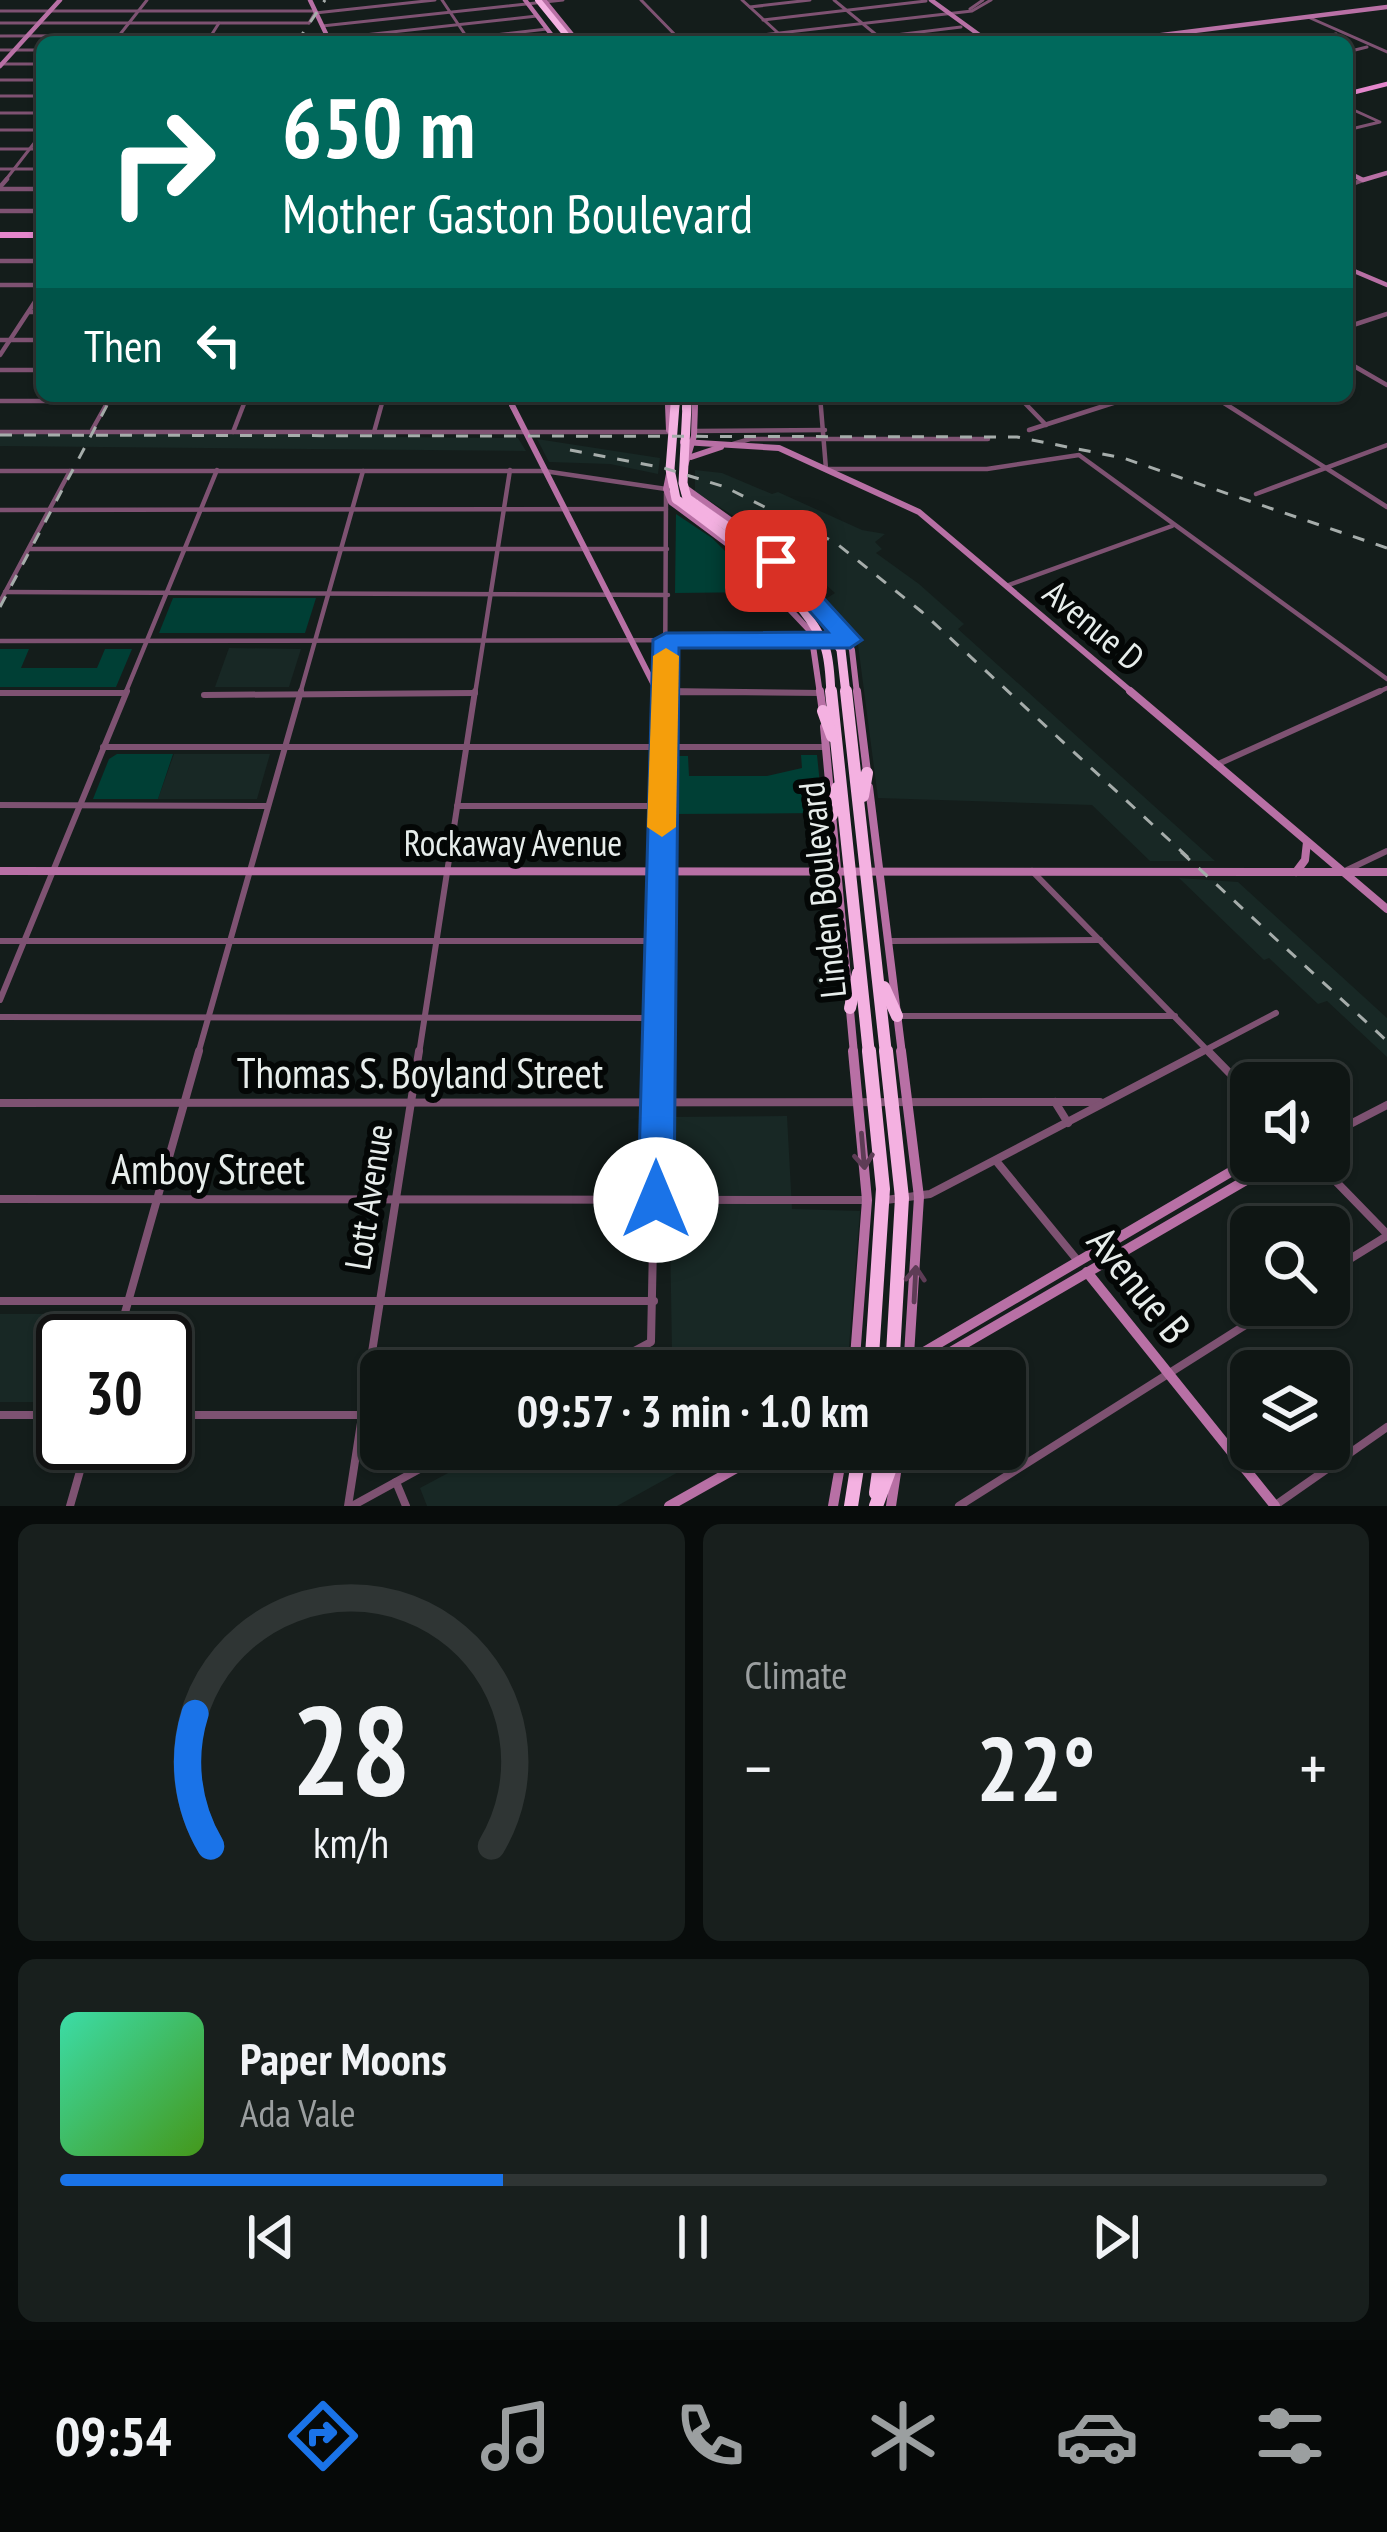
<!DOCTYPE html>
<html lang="en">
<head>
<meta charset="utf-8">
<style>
  body { margin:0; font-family:"PT Sans Narrow",sans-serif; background:#181f1d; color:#f1f3f6; height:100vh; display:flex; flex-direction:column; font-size:45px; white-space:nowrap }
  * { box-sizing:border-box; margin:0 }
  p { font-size:39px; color:#9b9fa0 }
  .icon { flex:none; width:66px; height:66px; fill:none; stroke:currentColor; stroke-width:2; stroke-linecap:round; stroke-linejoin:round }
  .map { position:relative; height:1506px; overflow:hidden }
  .panel { display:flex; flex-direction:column; gap:18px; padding:18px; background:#080c0b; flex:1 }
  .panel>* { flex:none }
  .banner { position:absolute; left:36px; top:36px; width:1317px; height:366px; border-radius:18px; box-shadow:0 3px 9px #0004,0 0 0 3px #2f3534; background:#00695c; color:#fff; overflow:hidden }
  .fabs { position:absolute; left:1230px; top:1062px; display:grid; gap:24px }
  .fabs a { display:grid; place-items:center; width:120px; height:120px; border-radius:18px; background:#0f1614; box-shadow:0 3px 9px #0004,0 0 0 3px #2f3534; font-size:60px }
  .speed { position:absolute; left:36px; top:1314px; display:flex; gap:24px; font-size:60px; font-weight:700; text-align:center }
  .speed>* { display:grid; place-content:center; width:156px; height:156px; border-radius:50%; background:#0f1614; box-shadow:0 3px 9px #0004,0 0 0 3px #2f3534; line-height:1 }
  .speed .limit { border:6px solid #111; border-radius:18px; background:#fff; color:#111 }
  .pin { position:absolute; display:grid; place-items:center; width:102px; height:102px; color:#fff; margin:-51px; border-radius:24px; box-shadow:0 6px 18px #0006 }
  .me { position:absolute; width:132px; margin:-66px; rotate:0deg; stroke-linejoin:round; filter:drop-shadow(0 0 9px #0008) }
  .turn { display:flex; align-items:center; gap:42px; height:252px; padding:0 48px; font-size:54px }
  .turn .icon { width:156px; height:156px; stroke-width:2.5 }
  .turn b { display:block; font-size:84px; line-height:102px }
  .then { display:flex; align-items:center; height:114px; padding:0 48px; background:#0003; gap:24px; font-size:45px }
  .big { font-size:90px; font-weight:800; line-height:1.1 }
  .panel .card { flex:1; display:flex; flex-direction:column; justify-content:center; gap:18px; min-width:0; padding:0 42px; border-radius:18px; background:#181f1d }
  .panel .dial { align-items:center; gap:0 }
  .dial svg { height:312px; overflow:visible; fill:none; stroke:#2f3534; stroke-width:7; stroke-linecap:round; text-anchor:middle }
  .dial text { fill:#f1f3f6; stroke:none }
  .song { display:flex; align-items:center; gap:36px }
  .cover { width:144px; height:144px; border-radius:18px; background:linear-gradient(135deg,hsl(160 70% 55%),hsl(100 70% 35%)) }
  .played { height:12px; border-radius:6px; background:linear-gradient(90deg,#1a73e8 35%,#2f3534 35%) }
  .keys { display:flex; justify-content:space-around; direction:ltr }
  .heat { display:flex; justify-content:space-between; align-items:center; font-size:66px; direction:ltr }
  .panel .tiles { flex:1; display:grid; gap:18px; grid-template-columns:1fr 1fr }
  .card:last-child { grid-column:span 2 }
  .trip { position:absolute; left:360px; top:1350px; width:666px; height:120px; border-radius:18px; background:#0f1614; box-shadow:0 3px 9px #0004,0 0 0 3px #2f3534; font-weight:800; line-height:120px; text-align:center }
  .tab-bar { display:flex; height:192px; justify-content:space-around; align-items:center; background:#060908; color:#9b9fa0 }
  .tab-bar .icon { width:84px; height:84px }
  .tab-bar .current { color:#1a73e8 }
  .tab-bar b { font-size:54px; color:#f1f3f6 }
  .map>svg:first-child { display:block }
  .built { fill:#182825 }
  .green { fill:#003f35 }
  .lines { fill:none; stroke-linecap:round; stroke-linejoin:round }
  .street-far3 { stroke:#7e5272; stroke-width:3 }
  .street-far2 { stroke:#7e5272; stroke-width:4.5 }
  .street-far1 { stroke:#7e5272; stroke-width:6 }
  .street { stroke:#7e5272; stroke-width:8 }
  .secondary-far3 { stroke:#b870a5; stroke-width:4.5 }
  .secondary-far2 { stroke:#b870a5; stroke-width:6 }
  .secondary-far1 { stroke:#b870a5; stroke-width:8 }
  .secondary { stroke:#b870a5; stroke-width:10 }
  .primary-far1 { stroke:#e487cc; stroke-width:4.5 }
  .primary { stroke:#e487cc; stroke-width:6 }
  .highway-far4 { stroke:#f4b1e1; stroke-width:6 }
  .highway-far3 { stroke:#f4b1e1; stroke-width:8 }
  .highway-far2 { stroke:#f4b1e1; stroke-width:9 }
  .highway-far1 { stroke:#f4b1e1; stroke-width:12 }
  .highway { stroke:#f4b1e1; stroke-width:14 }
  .rail { stroke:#a6adab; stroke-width:3; stroke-dasharray:12 12; stroke-linecap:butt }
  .oneway { stroke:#5e3c56 }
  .route { fill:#1a73e8; stroke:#114b97; stroke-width:3 }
  .slow { fill:#f59e0b }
  .labels { text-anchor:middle; stroke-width:12; stroke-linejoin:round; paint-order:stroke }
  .street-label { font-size:36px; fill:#e7edeb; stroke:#040706 }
  .near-street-label { font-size:42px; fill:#e7edeb; stroke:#040706 }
</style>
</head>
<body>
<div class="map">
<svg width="1387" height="1506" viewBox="0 0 1387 1506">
  <rect width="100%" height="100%" fill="#141d1b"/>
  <g class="built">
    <polygon points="0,433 388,433 388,437 518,438 526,451 0,446"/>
    <polygon points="537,439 660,458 658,474 610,464 549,462"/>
    <polygon points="695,470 722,473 772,494 778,492 862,530 885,534 875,542 882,549 876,553 919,584 964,624 958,629 1215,861 1150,861 1092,805 878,798 857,637 824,600 835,593 786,549 773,553 755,529 695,492"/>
    <polygon points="229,648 301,649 289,687 215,687"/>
    <polygon points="174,754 270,754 257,799 158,799"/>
    <polygon points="1179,878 1238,882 1387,1018 1387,1057 1327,1001 1318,1004 1269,958 1264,960"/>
    <polygon points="787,1116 792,1209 860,1211 847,1371 636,1371 672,1351 668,1117"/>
    <polygon points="0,1314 61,1314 33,1402 0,1402"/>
    <polygon points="493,1449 720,1449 617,1506 427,1506 420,1488"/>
  </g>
  <g class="green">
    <polygon points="676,514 712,538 766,592 675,593"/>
    <polygon points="173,598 316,598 305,633 159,633"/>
    <polygon points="0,649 29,649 21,668 97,668 105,649 132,649 116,687 0,687"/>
    <polygon points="117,754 173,754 158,799 93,799 109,759"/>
    <polygon points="801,755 817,755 823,813 673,814 673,756 688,756 689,776 767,776 802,768"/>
  </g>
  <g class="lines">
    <g class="street-far3">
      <polyline points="442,0 468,39"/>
      <polyline points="641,0 682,42"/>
      <polyline points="742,0 788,42"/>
      <polyline points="834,0 885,42"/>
      <polyline points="750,7 810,0"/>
      <polyline points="970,9 983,0"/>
      <polyline points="0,11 314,11"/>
      <polyline points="1308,17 1387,52"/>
      <polyline points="763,20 926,1"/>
      <polyline points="0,23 309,23"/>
      <polyline points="309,23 315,13 435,0"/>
      <polyline points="322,26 563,0"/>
      <polyline points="0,36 326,35"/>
      <polyline points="879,37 961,27"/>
      <polyline points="328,39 537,16"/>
      <polyline points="114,42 147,0"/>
      <polyline points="207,42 219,23"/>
      <polyline points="434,42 547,29"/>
      <polyline points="700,42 972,11 991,0"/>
      <polyline points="1301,42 1336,34"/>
      <polyline points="0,50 42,50"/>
      <polyline points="1347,52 1367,47"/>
      <polyline points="0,64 42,64"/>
      <polyline points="0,80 42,80"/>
      <polyline points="0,96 42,96"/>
      <polyline points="1347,107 1380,122 1347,130"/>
      <polyline points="0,113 42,113"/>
      <polyline points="0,130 42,130"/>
      <polyline points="0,149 42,149"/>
      <polyline points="0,169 42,169"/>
      <polyline points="4,182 42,133"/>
    </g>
    <g class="street-far2">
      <polyline points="1347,186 1363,180"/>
      <polyline points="0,187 7,179"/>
      <polyline points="0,189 42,189"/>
      <polyline points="0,211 42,211"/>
      <polyline points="0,261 42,261"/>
      <polyline points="0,285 42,285"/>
      <polyline points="29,312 42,312"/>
      <polyline points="1347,327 1387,314"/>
      <polyline points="0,340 42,340"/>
      <polyline points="0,355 42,291"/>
      <polyline points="1347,362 1387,385"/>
      <polyline points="0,370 42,370"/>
      <polyline points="820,396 826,469 987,469 1079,455 1387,679"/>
      <polyline points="1018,396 1046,425"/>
      <polyline points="1213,396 1387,507"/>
      <polyline points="0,401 950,401 1003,396"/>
      <polyline points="92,430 111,396"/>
      <polyline points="1029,430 1135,396"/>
      <polyline points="694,431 825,430"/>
      <polyline points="0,432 670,432"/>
      <polyline points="233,432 247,396"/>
      <polyline points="374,432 384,396"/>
      <polyline points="733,444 750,439 988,439"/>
      <polyline points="0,471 544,471 666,489"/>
      <polyline points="666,493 665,693 821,693"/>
      <polyline points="1256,494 1387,445"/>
      <polyline points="0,510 666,509"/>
      <polyline points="29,549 667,549"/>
      <polyline points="1006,586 1172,526"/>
      <polyline points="5,592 668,595"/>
      <polyline points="0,602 70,471"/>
      <polyline points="0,641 836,640"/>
      <polyline points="0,693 125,693"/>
      <polyline points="125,694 217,470"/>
      <polyline points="300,694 363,471"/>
      <polyline points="336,694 475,693"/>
      <polyline points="475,694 510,470"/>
      <polyline points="1374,694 1387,688"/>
    </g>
    <g class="street-far1">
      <polyline points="665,691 821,693"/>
      <polyline points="0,693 125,693"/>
      <polyline points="204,695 475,693"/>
      <polyline points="103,747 825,747"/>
      <polyline points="1216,765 1380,691"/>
      <polyline points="0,805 266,806"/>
      <polyline points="457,806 662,806"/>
      <polyline points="1347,870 1387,851"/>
      <polyline points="1032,871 1211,1054"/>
      <polyline points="0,941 660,941"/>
      <polyline points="888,941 1100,940"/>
      <polyline points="0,1000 127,691"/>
      <polyline points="897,1016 1175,1016"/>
      <polyline points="0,1017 658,1018"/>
      <polyline points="198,1054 301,691"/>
      <polyline points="419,1054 475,691"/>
      <polyline points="657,1054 661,870"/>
      <polyline points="1198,1054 1276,1013"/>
    </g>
    <g class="street">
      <polyline points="1208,1051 1251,1095"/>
      <polyline points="1055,1102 1068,1123"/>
      <polyline points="0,1103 1100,1102"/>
      <polyline points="1329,1135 1387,1105"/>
      <polyline points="1316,1161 1387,1234"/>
      <polyline points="997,1162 1078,1261"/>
      <polyline points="0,1199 866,1200"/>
      <polyline points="886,1200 930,1194 1203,1051"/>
      <polyline points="1329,1272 1387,1236"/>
      <polyline points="0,1301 654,1301"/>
      <polyline points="117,1341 199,1051"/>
      <polyline points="597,1371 651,1342 657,1051"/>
      <polyline points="0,1415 63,1415"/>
      <polyline points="165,1415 381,1415"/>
      <polyline points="396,1482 406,1506"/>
      <polyline points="1277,1504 1387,1427"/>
      <polyline points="70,1506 88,1443"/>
      <polyline points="348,1506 419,1051"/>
      <polyline points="352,1506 456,1449"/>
      <polyline points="959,1506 1277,1305"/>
    </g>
    <g class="secondary-far3">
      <polyline points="310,0 330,42"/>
      <polyline points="525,0 557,42"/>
      <polyline points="544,0 578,42"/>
      <polyline points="931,0 989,42"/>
      <polyline points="1106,42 1387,7"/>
      <polyline points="0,66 60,0"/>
      <polyline points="1347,172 1363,180 1387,173"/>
      <polyline points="1347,268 1387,285"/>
      <polyline points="507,396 513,408"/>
      <polyline points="668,396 668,408"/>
      <polyline points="695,408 695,396"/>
    </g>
    <g class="secondary-far2">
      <polyline points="512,405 655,687 665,694"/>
      <polyline points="668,405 669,430"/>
      <polyline points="683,442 779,448 919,512 1134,694"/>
      <polyline points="691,457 721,447"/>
      <polyline points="685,466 694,436 695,405"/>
      <polyline points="670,469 666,489 671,502 729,545 811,632 820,694"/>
      <polyline points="687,489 747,532 844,630 852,650 857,694"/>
    </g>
    <g class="secondary-far1">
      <polyline points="820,691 823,712"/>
      <polyline points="857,691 867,772"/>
      <polyline points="1130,691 1387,909"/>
      <polyline points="824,727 854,1054"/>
      <polyline points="869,787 902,1054"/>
      <polyline points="661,870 662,691"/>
      <polyline points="0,871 1387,872"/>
      <polyline points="1296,872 1305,860 1307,842"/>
    </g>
    <g class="secondary">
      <polyline points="853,1051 867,1200 854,1371"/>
      <polyline points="901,1051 919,1197 908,1371"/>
      <polyline points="1087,1272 1275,1506"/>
      <polyline points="895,1369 1251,1160"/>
      <polyline points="918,1371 1279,1161"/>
      <polyline points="669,1506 770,1449"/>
      <polyline points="833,1506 843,1449"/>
      <polyline points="891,1506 897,1466"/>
    </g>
    <polyline class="primary-far1" points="1347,94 1387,84"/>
    <polyline class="primary" points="0,235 42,235"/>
    <polyline class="highway-far4" points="538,0 572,42"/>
    <g class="highway-far3">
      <polyline points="675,408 676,396"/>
      <polyline points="686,408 687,396"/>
    </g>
    <g class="highway-far2">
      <path d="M675 405 670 469 676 499C724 534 802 590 825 647 830 661 830 679 831 694"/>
      <polyline points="687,405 683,483 687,498 745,539 824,620 841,650 846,694"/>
    </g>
    <g class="highway-far1">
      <polyline points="831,691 869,1054"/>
      <polyline points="846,691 886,1054"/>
      <polyline points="823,711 832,736"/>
      <polyline points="863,796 867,773"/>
      <polyline points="832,815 837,788"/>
      <polyline points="884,987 897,1016"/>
      <polyline points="850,1008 858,973"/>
    </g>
    <g class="highway">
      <polyline points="869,1051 883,1189 871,1371"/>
      <polyline points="886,1051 902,1198 892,1371"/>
      <polyline points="876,1493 882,1449"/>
      <polyline points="851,1506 860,1449"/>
      <polyline points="876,1506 897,1449"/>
    </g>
    <g class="rail">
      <polyline points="297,42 325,0"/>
      <polyline points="0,435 1017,437 1123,458 1387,548"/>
      <polyline points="570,450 664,468 725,487 836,543 922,612 1192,861"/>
      <polyline points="0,607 112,396"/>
      <polyline points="1181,852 1387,1041"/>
    </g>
  </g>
  <defs><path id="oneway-shaft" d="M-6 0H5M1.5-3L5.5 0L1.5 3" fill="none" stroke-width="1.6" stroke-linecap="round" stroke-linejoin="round" transform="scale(3)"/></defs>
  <g class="oneway">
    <use href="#oneway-shaft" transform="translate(863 1151) rotate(85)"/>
    <use href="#oneway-shaft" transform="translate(915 1284) rotate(-87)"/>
  </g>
  <polygon class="route" points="776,554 785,556 862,640 850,648 679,648 674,1200 669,1211 656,1216 643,1211 638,1200 653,640 666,633 828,632 765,561"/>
  <polygon class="slow" points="666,648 679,656 676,827 662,837 647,827 653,656"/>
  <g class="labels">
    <g class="street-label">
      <text transform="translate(1094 625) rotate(40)" y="13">Avenue D</text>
      <text x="513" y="856">Rockaway Avenue</text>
      <text transform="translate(822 890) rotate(-96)" y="13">Linden Boulevard</text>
      <text transform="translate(368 1197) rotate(-81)" y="13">Lott Avenue</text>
    </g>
    <g class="near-street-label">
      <text x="420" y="1088">Thomas S. Boyland Street</text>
      <text x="208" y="1184">Amboy Street</text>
      <text transform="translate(1139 1285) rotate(51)" y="15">Avenue B</text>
    </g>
  </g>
</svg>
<div class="fabs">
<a><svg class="icon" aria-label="sound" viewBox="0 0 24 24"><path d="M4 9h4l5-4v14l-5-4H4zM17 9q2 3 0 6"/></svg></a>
<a><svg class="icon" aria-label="search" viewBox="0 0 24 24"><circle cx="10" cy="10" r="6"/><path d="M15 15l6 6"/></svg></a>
<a><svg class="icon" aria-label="layers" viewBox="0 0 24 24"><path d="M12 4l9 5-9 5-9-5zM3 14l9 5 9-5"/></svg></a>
</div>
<div class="speed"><div class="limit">30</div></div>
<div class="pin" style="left:776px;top:561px;background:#d93025"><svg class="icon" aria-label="arrive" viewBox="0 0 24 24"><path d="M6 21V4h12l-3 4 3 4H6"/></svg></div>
<svg class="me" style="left:656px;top:1200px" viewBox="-20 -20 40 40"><circle r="19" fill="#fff"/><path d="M0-13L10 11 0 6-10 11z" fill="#1a73e8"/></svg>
<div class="trip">09:57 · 3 min · 1.0 km</div>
<div class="banner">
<div class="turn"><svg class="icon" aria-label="right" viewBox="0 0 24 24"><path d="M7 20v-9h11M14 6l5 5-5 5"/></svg><div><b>650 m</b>Mother Gaston Boulevard</div></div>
<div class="then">Then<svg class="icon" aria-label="left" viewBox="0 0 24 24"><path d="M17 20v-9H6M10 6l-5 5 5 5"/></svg></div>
</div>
</div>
<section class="panel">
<div class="tiles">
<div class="card dial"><svg viewBox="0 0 100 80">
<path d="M14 69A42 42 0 1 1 86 69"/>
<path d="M14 69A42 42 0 0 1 10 35" stroke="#1a73e8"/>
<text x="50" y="56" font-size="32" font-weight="700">28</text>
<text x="50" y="72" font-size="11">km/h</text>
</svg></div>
<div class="card"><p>Climate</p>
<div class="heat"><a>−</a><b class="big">22°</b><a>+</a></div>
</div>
<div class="card">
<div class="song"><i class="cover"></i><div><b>Paper Moons</b><p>Ada Vale</p></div></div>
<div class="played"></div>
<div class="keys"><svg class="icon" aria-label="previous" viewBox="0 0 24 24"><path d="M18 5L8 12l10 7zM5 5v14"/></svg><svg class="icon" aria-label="pause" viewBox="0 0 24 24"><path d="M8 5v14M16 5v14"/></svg><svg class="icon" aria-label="next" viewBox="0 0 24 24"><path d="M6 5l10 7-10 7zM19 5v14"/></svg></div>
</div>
</div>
</section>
<nav class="tab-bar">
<b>09:54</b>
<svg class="icon current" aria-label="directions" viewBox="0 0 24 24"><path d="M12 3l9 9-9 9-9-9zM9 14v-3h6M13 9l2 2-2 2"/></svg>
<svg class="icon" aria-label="music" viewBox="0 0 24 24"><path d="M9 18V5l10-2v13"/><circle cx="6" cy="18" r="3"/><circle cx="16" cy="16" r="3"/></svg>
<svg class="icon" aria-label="phone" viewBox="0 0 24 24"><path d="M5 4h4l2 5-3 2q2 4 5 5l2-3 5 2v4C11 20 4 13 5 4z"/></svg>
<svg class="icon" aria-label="climate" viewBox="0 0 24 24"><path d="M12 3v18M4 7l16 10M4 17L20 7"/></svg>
<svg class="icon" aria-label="car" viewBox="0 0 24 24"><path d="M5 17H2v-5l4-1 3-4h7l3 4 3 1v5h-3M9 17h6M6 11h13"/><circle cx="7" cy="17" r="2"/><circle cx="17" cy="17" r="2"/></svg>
<svg class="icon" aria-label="filters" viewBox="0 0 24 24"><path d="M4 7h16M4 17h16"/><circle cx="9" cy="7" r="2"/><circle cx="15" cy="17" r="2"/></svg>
</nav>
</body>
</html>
